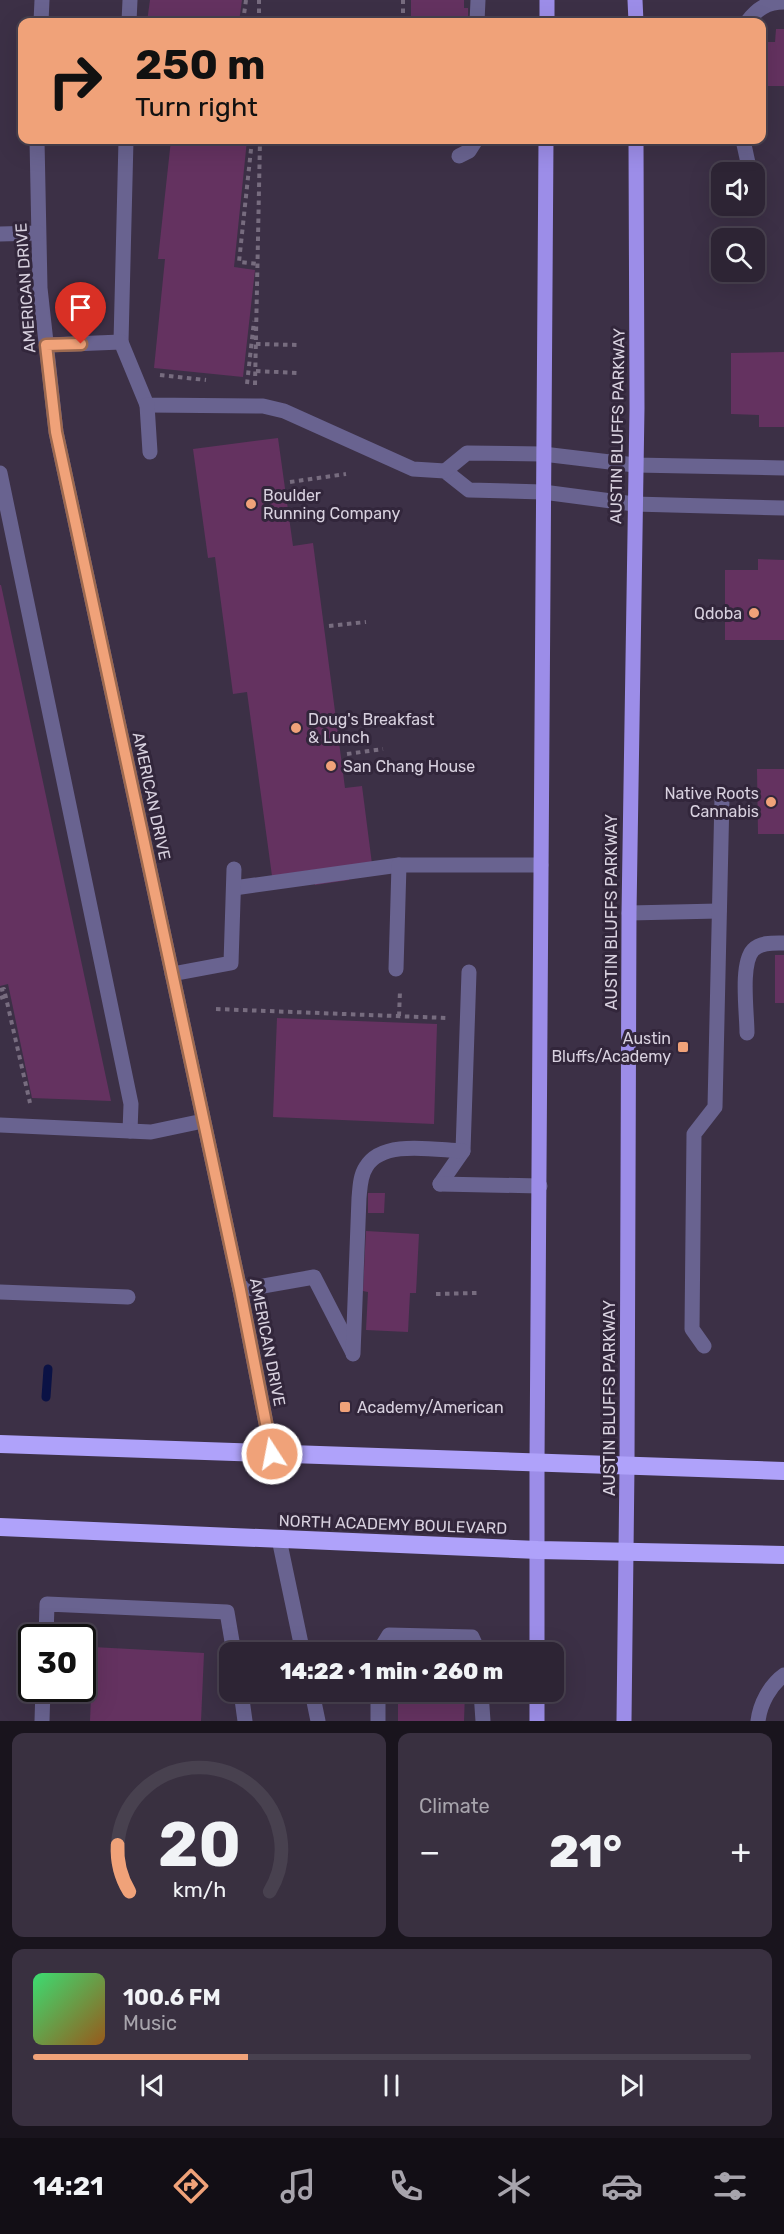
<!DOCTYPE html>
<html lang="en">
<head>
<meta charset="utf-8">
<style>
  body { margin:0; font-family:Rubik,sans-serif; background:#393040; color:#f1f3f6; height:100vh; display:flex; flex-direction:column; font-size:22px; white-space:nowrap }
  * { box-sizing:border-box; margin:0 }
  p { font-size:20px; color:#a7a4ac }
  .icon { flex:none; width:33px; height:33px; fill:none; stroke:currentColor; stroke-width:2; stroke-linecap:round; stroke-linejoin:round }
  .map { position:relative; height:1721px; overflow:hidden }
  .details { display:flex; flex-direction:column; gap:12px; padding:12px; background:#19141d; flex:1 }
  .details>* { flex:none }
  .banner { position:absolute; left:18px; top:18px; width:748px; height:126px; border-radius:12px; box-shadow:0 6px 24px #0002,0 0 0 2px #48414f; background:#f0a279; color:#111; overflow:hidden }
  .buttons { position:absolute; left:711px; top:162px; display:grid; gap:12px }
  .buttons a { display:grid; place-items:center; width:54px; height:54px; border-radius:12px; background:#2d2434; box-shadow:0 6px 24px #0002,0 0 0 2px #48414f; font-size:30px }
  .speed { position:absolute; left:18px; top:1624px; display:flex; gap:12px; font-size:30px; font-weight:700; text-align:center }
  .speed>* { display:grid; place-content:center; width:78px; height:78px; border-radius:50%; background:#2d2434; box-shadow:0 6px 24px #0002,0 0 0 2px #48414f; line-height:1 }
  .speed .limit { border:3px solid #111; border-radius:9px; background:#fff; color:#111 }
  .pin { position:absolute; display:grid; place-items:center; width:51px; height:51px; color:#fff; margin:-62px -26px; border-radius:50% 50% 50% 0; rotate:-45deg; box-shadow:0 0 6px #0007 }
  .pin .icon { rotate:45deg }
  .me { position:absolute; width:66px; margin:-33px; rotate:349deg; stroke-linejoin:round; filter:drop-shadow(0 0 4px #0008) }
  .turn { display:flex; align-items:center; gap:21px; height:126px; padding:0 18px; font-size:27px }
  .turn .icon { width:78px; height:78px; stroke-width:2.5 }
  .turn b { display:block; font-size:42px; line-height:51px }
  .big { font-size:45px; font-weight:800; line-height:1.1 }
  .details .widget { flex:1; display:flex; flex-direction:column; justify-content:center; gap:9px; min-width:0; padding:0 21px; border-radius:12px; background:#393040 }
  .details .dial { align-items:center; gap:0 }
  .dial svg { height:156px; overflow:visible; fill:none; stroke:#48414f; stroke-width:7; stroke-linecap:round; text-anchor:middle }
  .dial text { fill:#f1f3f6; stroke:none }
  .song { display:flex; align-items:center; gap:18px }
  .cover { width:72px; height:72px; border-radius:9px; background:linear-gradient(135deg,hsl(140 70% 55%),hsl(30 70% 35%)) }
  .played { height:6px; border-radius:3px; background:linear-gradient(90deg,#f0a279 30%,#48414f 30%) }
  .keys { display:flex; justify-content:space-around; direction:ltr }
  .heat { display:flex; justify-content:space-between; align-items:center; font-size:33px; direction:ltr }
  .details .tiles { flex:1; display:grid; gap:12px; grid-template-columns:1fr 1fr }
  .widget:last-child { grid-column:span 2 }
  .trip { position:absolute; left:219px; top:1642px; width:345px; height:60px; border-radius:12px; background:#2d2434; box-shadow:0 6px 24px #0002,0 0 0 2px #48414f; font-weight:800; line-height:60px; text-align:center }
  .tab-bar { display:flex; height:96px; justify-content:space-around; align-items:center; background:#120e15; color:#a7a4ac }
  .tab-bar .icon { width:42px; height:42px }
  .tab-bar .selected { color:#f0a279 }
  .tab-bar b { font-size:27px; color:#f1f3f6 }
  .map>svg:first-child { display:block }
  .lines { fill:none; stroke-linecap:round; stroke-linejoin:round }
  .stream { stroke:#0b1245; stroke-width:9 }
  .building { fill:#643260 }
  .path { stroke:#776c7f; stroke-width:4; stroke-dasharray:4.5 4.5; stroke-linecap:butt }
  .minor { stroke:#696390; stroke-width:15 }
  .major { stroke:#9c8de8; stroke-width:15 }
  .highway { stroke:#afa2fa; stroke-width:18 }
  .route-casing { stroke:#9c694f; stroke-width:15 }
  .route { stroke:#f0a279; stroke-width:10 }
  .poi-dot { fill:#f0a279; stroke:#32263b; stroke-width:2 }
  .labels { text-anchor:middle; stroke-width:6; stroke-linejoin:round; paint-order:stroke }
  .street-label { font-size:16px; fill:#d8d1df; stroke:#32263b }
  .poi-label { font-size:16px; fill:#d8d1df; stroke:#32263b; text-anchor:start }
</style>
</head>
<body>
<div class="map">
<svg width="784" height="1721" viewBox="0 0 784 1721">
  <rect width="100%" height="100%" fill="#3c3046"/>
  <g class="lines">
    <polyline class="stream" points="46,1397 48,1369"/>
  </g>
  <g class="building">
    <polygon points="150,0 242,0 239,22 147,22"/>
    <polygon points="411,0 464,0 464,8 468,8 468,22 411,22"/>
    <polygon points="776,29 784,29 784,86 762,86 762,42 775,42"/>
    <polygon points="171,140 247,140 234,267 255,270 243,377 154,368 165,259 158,259"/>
    <polygon points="784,352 784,427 759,427 759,415 731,414 731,353"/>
    <polygon points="278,438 293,546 313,543 345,788 362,786 372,864 347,867 349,880 315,885 313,870 272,876 247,692 233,694 215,557 208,558 193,449"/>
    <polygon points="758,559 784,560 784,640 725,640 725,570 758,570"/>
    <polygon points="0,585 1,585 111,1101 32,1098 8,984 0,986"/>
    <polygon points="757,769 784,769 784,834 758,834"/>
    <rect x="775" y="955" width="9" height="48"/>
    <polygon points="277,1018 437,1024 434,1124 273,1117"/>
    <polygon points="368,1193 385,1193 384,1213 368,1213"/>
    <polygon points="366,1231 419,1234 416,1293 410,1293 408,1332 366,1330 368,1292 363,1291"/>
    <polygon points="93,1647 204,1653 201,1721 90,1721"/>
    <polygon points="398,1647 465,1648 465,1653 399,1653"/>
    <polygon points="398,1692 465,1692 464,1721 398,1721"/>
  </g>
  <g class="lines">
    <g class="path">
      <polyline points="243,22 246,0"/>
      <polyline points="259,22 259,0"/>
      <polyline points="403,22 403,0"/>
      <polyline points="252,140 239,262 258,264"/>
      <polyline points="256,344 298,345"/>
      <polyline points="256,371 297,373"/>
      <polyline points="160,375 206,380"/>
      <polyline points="247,384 254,321"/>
      <polyline points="255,385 260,140"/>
      <polyline points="290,482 346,474"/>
      <polyline points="329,626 366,622"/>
      <polyline points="347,754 383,749"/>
      <polyline points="0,990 4,989 30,1103"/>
      <polyline points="0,998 6,996"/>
      <polyline points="216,1009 446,1018"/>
      <polyline points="399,1016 400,991"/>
      <polyline points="436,1294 477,1293"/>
    </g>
    <g class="minor">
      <polyline points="41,22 42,0"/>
      <polyline points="129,22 130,0"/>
      <polyline points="477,22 478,0"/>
      <path d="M747 22C757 9 767 2 784 2"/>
      <polyline points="37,140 40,288 56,432 240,1290 272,1454"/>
      <polyline points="743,140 750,172"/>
      <polyline points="459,156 469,151 476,140"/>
      <polyline points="0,234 38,233"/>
      <polyline points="121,342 126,140"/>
      <polyline points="47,345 121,342 147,405 263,406 284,411 413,469 445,471 469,490 543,492 634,504 784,508"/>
      <polyline points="147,405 150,452"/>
      <polyline points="445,471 467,453 543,454 635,465 784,468"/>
      <polyline points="0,473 131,1104 130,1131"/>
      <polyline points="234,888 399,865"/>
      <polyline points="629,913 719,911"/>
      <polyline points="396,969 399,865 541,865"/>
      <polyline points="172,974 231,963 234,869"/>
      <path d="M747 1033C747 1013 740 964 753 950 761 942 774 943 784 943"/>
      <polyline points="0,1125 151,1132 203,1121"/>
      <polyline points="440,1184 463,1151 469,972"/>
      <polyline points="440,1184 540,1186"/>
      <polyline points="240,1290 314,1277 352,1351"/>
      <polyline points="0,1292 128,1297"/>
      <polyline points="704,1346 692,1329 694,1134 715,1107 722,797"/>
      <path d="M353 1354 359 1198C360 1188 360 1176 366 1167 382 1139 435 1150 463 1151"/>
      <polyline points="279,1539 303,1653"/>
      <polyline points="46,1638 47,1604 227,1612 234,1653"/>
      <polyline points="378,1653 389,1635 472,1637 479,1653"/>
      <polyline points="241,1692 245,1721"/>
      <polyline points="312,1692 318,1721"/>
      <polyline points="378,1692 378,1721"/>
      <polyline points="481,1692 483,1721"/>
      <polyline points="42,1721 43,1689"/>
      <path d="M758 1721C760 1704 770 1685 784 1675"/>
    </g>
    <g class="major">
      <polyline points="635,0 636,22"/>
      <polyline points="547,22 547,0"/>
      <polyline points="537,1653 537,1464 546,140"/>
      <polyline points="537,1721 537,1692"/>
      <polyline points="624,1721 627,1466 629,913 637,408 636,140"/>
    </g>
    <g class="highway">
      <polyline points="0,1444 784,1471"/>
      <polyline points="0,1527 538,1550 784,1555"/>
    </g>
  </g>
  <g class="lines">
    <defs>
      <polyline id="route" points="81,344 46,345 56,432 240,1290 272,1454"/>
    </defs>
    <use href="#route" class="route-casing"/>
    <use href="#route" class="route"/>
  </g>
  <g class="poi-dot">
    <circle cx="251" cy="504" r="6"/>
    <circle cx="754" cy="613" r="6"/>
    <circle cx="296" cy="728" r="6"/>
    <circle cx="331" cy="766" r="6"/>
    <circle cx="771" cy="802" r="6"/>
    <rect x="677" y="1041" width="12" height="12" rx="3"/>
    <rect x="339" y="1401" width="12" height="12" rx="3"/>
  </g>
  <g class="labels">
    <g class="street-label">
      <text transform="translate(25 288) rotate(-94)" y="6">AMERICAN DRIVE</text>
      <text transform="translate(617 426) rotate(-89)" y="6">AUSTIN BLUFFS PARKWAY</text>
      <text transform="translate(152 796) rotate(78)" y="6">AMERICAN DRIVE</text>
      <text transform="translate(611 912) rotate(-90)" y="6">AUSTIN BLUFFS PARKWAY</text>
      <text transform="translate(268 1342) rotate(79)" y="6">AMERICAN DRIVE</text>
      <text transform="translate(609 1398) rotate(-90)" y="6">AUSTIN BLUFFS PARKWAY</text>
      <text transform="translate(393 1524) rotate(2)" y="6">NORTH ACADEMY BOULEVARD</text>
    </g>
    <g class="poi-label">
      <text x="263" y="501">Boulder<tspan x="263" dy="18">Running Company</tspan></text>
      <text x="742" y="619" text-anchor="end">Qdoba</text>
      <text x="308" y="725">Doug's Breakfast<tspan x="308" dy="18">&amp; Lunch</tspan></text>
      <text x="343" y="772">San Chang House</text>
      <text x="759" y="799" text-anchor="end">Native Roots<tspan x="759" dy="18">Cannabis</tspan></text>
      <text x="671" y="1044" text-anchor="end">Austin<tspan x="671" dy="18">Bluffs/Academy</tspan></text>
      <text x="357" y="1413">Academy/American</text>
    </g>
  </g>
</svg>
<div class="buttons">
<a><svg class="icon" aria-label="sound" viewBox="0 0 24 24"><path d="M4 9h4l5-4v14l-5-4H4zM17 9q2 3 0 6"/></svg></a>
<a><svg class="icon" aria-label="search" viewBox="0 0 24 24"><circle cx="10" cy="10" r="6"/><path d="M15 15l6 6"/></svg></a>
</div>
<div class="speed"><div class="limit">30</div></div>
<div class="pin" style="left:81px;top:344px;background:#d93025"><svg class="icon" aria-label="arrive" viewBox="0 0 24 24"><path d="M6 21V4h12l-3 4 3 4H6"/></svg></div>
<svg class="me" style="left:272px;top:1454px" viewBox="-20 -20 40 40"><circle r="17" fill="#f0a279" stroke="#fff" stroke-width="3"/><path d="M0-11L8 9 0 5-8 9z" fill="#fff"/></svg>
<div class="trip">14:22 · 1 min · 260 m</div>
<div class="banner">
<div class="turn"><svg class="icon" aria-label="right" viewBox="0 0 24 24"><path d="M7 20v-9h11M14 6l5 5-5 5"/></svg><div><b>250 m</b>Turn right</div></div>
</div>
</div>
<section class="details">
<div class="tiles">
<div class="widget dial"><svg viewBox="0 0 100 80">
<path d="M14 69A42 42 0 1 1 86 69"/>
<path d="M14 69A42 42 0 0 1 8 45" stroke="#f0a279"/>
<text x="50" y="56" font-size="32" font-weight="700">20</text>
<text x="50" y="72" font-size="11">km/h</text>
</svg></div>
<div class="widget"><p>Climate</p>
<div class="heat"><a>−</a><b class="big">21°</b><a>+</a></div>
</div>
<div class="widget">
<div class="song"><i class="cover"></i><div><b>100.6 FM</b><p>Music</p></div></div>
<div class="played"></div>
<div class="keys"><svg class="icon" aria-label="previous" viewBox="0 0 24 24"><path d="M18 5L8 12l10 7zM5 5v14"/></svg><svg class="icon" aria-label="pause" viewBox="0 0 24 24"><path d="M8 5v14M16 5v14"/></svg><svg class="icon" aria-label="next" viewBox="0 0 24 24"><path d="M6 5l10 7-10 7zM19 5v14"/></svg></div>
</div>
</div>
</section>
<nav class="tab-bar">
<b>14:21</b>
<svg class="icon selected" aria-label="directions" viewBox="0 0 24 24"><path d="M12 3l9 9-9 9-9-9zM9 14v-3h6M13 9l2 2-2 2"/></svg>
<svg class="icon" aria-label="music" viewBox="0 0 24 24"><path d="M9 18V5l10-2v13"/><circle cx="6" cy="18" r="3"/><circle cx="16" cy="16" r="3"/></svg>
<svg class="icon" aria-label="phone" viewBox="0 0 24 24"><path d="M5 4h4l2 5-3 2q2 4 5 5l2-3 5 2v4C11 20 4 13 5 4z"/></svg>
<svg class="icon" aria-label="climate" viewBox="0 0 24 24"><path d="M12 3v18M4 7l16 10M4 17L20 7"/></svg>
<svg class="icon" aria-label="car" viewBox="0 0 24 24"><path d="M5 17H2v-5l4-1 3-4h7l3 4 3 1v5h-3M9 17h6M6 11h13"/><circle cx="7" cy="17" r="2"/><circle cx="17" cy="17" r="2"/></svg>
<svg class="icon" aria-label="filters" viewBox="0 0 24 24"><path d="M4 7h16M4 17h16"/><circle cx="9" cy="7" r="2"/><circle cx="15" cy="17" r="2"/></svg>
</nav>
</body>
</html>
